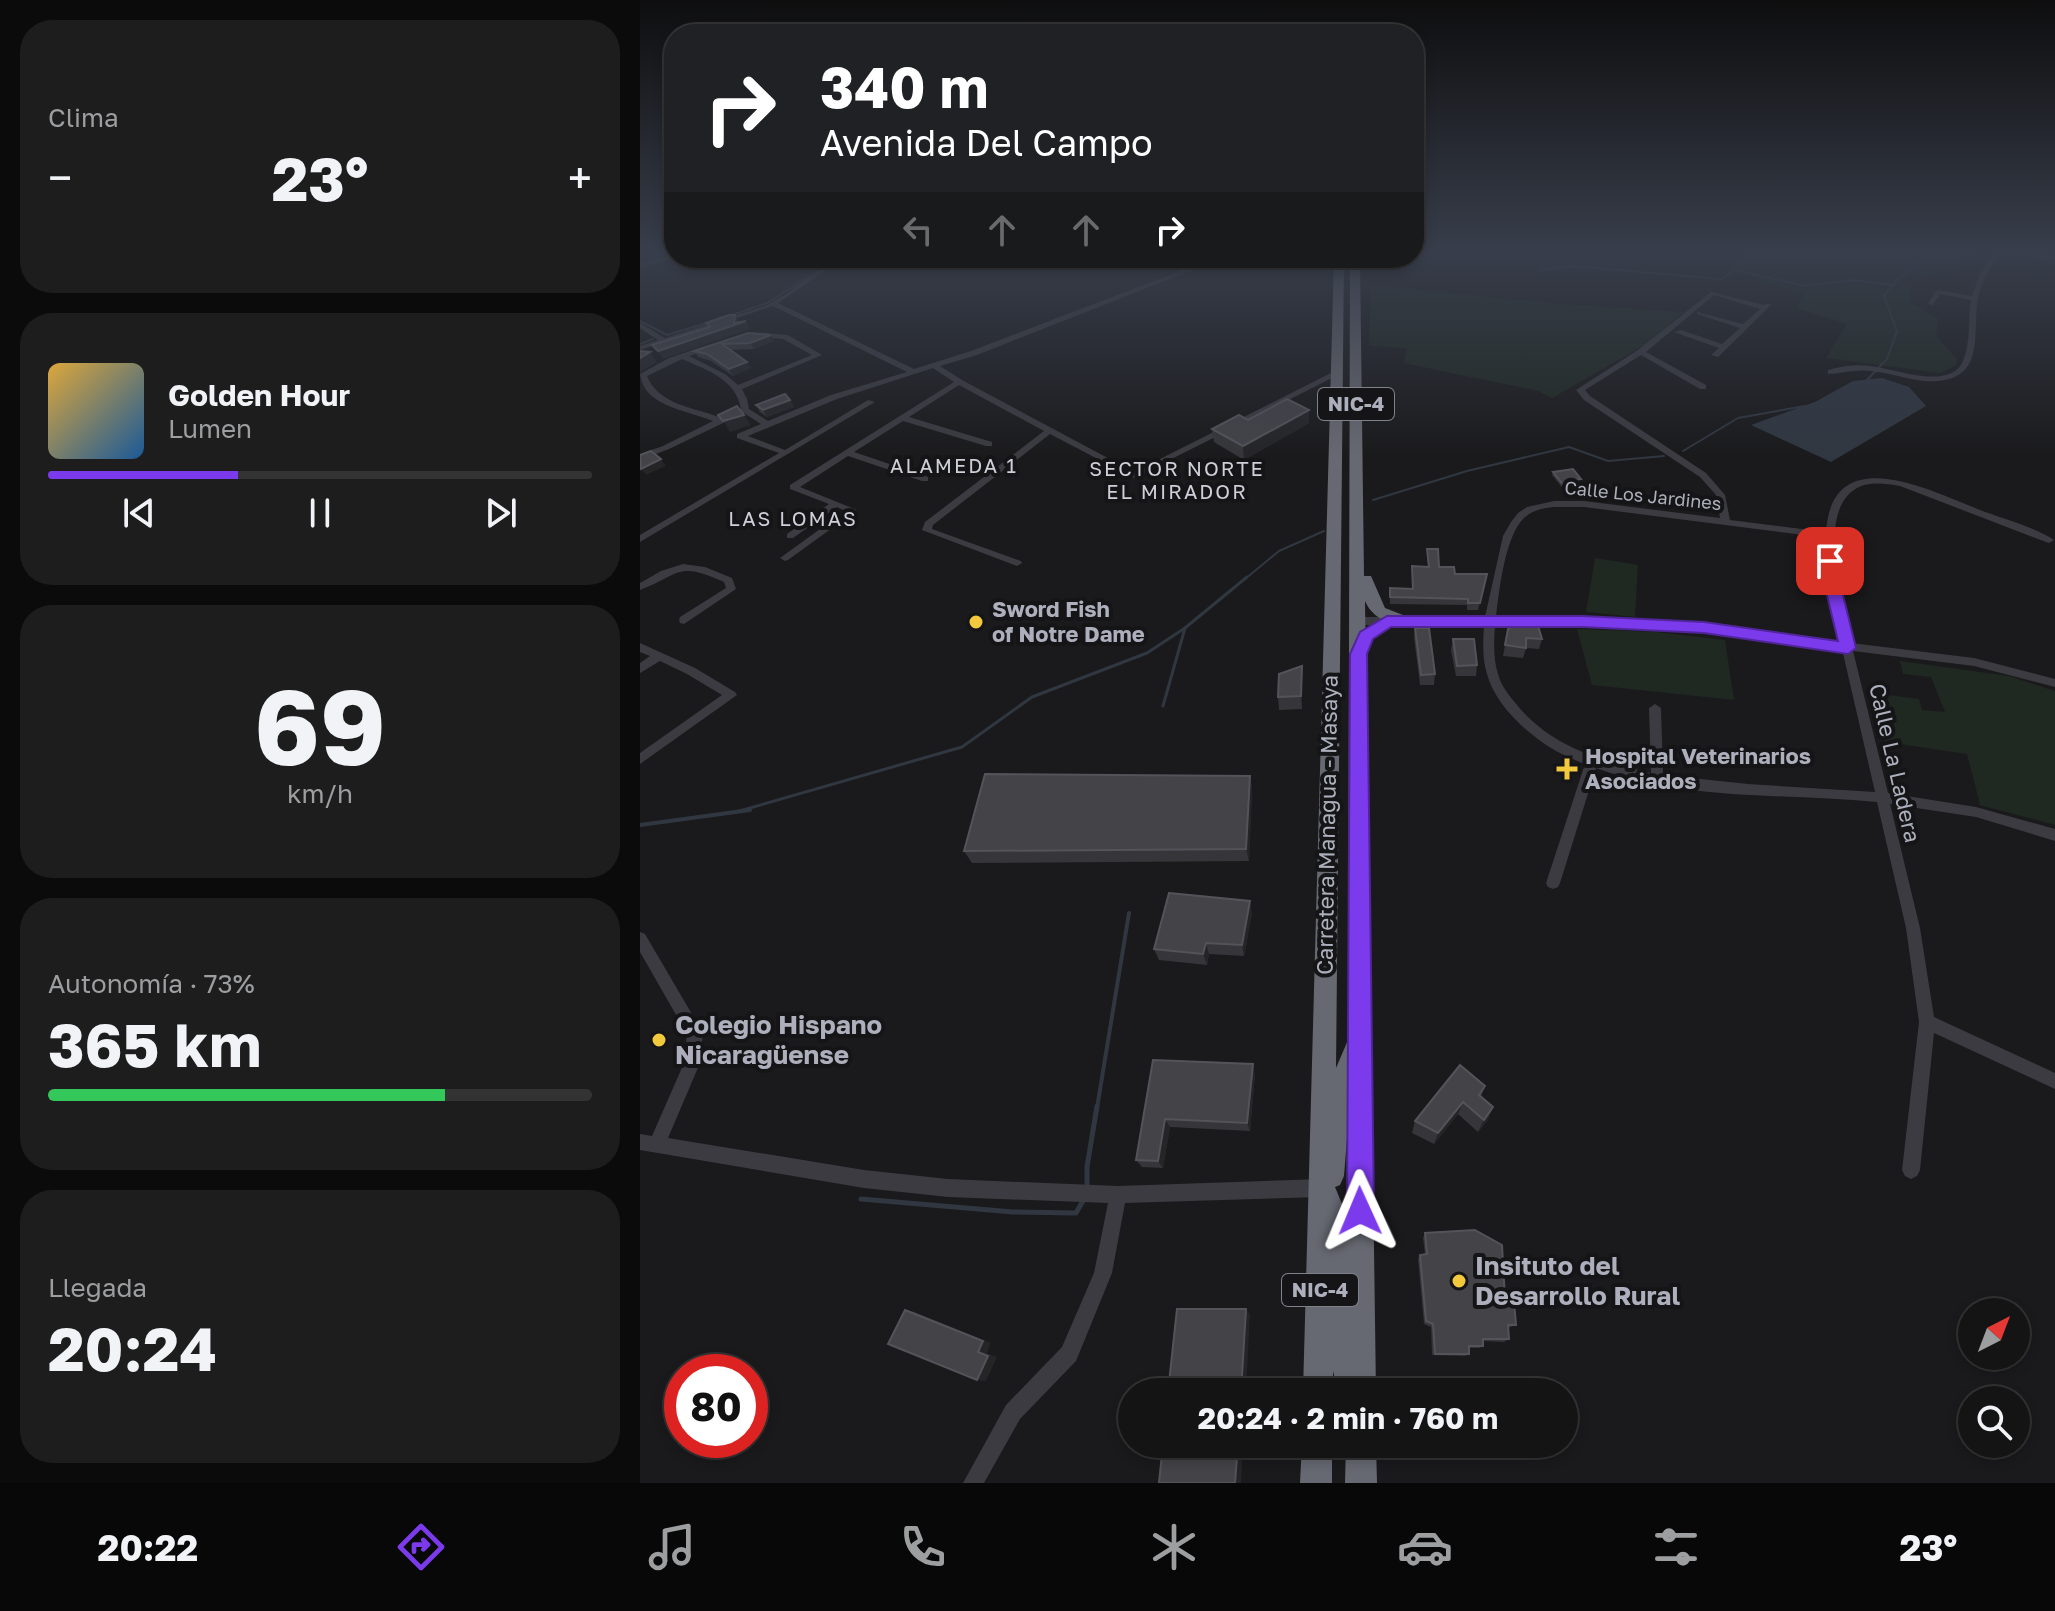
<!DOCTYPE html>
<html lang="es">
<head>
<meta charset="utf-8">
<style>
  body { margin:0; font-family:"Golos Text",sans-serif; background:#1d1d1e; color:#f1f3f6; height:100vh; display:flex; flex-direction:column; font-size:30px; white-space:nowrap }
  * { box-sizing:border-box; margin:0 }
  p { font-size:26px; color:#9d9ea0 }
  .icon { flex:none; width:44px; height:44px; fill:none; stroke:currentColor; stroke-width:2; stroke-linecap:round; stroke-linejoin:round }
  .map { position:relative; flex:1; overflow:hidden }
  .panel { display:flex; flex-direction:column; gap:20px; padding:20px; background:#0b0b0c; width:640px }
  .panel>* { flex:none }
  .banner { position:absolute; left:24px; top:24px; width:760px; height:244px; border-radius:32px; box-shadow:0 4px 12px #0003,0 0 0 2px #333334; background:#202124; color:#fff; overflow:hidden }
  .needle { width:52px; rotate:42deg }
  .fabs { position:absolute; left:1318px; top:1298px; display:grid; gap:16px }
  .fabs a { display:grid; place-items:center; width:72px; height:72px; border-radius:50%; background:#141415; box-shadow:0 4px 12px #0003,0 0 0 2px #333334; font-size:40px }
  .speed { position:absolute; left:24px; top:1354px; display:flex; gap:16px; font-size:40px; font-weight:700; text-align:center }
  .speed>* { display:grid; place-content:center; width:104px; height:104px; border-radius:50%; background:#141415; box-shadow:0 4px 12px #0003,0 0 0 2px #333334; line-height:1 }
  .speed .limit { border:12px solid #d22; background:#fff; color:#111 }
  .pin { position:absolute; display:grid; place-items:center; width:68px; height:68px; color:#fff; margin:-34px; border-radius:16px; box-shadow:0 4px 12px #0006 }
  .me { position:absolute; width:88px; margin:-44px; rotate:359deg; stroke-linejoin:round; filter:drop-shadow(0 0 6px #0008) }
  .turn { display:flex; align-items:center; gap:28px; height:168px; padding:0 24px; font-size:36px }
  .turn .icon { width:104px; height:104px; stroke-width:2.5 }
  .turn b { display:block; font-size:56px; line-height:68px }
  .lanes { display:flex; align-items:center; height:76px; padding:0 24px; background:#0003; justify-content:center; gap:40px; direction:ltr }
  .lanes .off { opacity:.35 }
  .big { font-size:60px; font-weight:700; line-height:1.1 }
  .panel .tile { flex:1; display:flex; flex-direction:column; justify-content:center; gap:12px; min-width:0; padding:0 28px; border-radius:32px; background:#1d1d1e }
  .panel .dial { align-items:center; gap:0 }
  .dial b { font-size:104px; line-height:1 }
  .song { display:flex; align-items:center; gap:24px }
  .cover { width:96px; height:96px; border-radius:12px; background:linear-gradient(135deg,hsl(40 70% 55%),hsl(210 70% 35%)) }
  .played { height:8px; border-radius:4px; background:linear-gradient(90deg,#7c3aed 35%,#333334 35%) }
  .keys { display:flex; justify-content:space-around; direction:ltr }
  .heat { display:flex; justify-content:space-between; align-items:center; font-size:44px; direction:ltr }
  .charge { height:12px; border-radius:6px; background:linear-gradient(90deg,#34c759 73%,#333334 0) }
  .trip { position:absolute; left:478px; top:1378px; width:460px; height:80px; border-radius:40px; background:#141415; box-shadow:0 4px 12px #0003,0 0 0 2px #333334; font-weight:700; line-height:80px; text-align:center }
  .tabs { display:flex; height:128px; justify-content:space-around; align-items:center; background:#080808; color:#9d9ea0 }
  .tabs .icon { width:56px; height:56px }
  .tabs .active { color:#7c3aed }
  .tabs b { font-size:36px; color:#f1f3f6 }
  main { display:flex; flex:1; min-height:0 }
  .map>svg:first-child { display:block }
  .green { fill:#202822 }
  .water { fill:#303741 }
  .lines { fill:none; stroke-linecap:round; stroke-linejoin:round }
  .stream-far3 { stroke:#303741; stroke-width:2 }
  .stream-far2 { stroke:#303741; stroke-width:3 }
  .stream-far1 { stroke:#303741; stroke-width:4 }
  .stream { stroke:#303741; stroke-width:5 }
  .minor { fill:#3b3b41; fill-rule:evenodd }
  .highway { fill:#676972; fill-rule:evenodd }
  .wall { fill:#36363a }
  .shaded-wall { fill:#252528 }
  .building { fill:#434348; stroke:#53545a; stroke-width:2 }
  .route { fill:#7c3aed; stroke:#51269a; stroke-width:2 }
  .poi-dot { fill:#f2c83c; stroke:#151517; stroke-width:3 }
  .labels { text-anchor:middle; stroke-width:8; stroke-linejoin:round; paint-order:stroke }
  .far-street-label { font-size:18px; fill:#adb0bc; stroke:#151517 }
  .shield { fill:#151517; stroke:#7f828a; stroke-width:2 }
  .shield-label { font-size:20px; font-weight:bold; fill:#adb0bc }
  .far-neighbourhood-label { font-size:20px; letter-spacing:2px; fill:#cecfd8; stroke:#151517 }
  .poi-label { font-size:22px; font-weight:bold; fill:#adb0bc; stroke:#151517; text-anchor:start }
  .street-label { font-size:22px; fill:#adb0bc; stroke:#151517 }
  .near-poi-label { font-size:26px; font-weight:bold; fill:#adb0bc; stroke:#151517; text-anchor:start }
</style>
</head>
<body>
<main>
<section class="panel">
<div class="tile"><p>Clima</p>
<div class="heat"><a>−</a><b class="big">23°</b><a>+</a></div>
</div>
<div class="tile">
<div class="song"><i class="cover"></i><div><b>Golden Hour</b><p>Lumen</p></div></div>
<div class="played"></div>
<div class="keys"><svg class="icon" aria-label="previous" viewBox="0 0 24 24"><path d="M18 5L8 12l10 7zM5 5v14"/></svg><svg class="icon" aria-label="pause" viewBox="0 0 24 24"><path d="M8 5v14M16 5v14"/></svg><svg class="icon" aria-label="next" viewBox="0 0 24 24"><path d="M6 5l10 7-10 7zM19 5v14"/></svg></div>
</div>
<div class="tile dial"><b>69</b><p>km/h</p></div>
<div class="tile"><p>Autonomía · 73%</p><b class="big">365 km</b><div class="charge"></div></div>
<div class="tile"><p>Llegada</p><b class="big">20:24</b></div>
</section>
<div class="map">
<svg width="1415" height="1483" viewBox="0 0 1415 1483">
  <rect width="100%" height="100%" fill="#1a1a1c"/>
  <g class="green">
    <polygon points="1107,251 1327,251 1336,255 1317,266 1313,273 1270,278 1263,283 1270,287 1271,303 1298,319 1296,336 1317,359 1316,365 1300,373 1186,358 1207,324 1156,308 1164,294 1088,271"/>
    <polygon points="731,285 921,304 1044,312 1006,344 912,398 898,391 764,363 767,348 729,346"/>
    <polygon points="955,558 998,565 995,617 946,612"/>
    <polygon points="937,629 1016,632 1085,640 1094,700 952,685"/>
    <polygon points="1260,661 1369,676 1415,691 1415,825 1340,805 1327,754 1245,742 1233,693 1279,699 1282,710 1305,712 1291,677 1263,674"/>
  </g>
  <polygon class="water" points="1242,378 1269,387 1286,406 1191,462 1111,425 1175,402 1213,381"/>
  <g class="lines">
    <g class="stream-far3">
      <polyline points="198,261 204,258"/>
      <polyline points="901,270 932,266 1081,279 1095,270 1165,286 1212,280 1252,285"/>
      <polyline points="89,316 127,303 175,273"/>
      <polyline points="0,321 27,335 67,323"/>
      <polyline points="0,344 13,339"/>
      <polyline points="1227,380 1247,359 1257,331 1244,296 1257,280 1294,251"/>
      <polyline points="1043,451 1098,418 1165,406"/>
      <polyline points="733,500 827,471 929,447 968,461 1024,456"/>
      <polyline points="605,579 639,551 684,531"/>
    </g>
    <g class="stream-far2">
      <polyline points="523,706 545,628 607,577"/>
      <polyline points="96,812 322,747 392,697 507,653 545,628"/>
    </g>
    <g class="stream-far1">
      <polyline points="0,825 110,810"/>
      <polyline points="457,1108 489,913"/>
    </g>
    <g class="stream">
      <polyline points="447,1188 447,1167 457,1106"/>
      <polyline points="221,1199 373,1212 436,1213 444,1199"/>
    </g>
    <g class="minor">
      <path d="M1340 251H1363L1415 257V261L1360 255C1350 268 1341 282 1338 298 1332 332 1346 377 1298 381 1276 383 1253 373 1231 371 1216 369 1203 373 1188 374V370C1203 366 1216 364 1231 366 1256 369 1310 391 1323 361 1331 342 1328 319 1331 300L1300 294 1293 305 1288 304 1296 291 1298 290 1332 296 1340 274 1354 254Z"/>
      <polygon points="34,254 34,258 0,268 0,264"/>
      <path d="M163 258C173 258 182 262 191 262 198 262 204 258 212 258L180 274 138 303 274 369 331 351 574 258H583L337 355 300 366 322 380 494 472 693 372 700 374 494 478 410 434 293 525 292 529 381 561 382 563 377 566 282 530 285 522 404 431 319 385 269 417 352 442V446H346L263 421 214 452 288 477V481H282L208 456 160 487 217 510 148 560 145 561 140 558 205 511 197 507 153 538H147V534L189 504 150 489V485L314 382 293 368 197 399 108 436 145 450 228 400 235 402 0 542V535L139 453 97 438V434L121 424 104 413 29 449 0 460V454L23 446 73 421C47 410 4 407 0 374L29 358 68 345 72 347 71 349 49 356 85 374 98 385 172 355 143 339 112 336 108 334 112 332 148 335 182 355 102 389 107 399 109 409 128 421 191 395 267 372 133 306 0 350V346L18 340 0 328V323L25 338 125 306 148 293 176 272 188 266ZM42 359C67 370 96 379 101 409L79 417C53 407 19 405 7 376Z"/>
      <path d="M1071 292 1124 305 1128 303 1131 305 1078 357 1071 355 1079 348 1034 332 1041 330 1082 344 1100 328 1057 314V312L1103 324 1120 309 1074 295 1006 352 1066 385V389H1060L1001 355 945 390 950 396 1066 473 1085 495 1090 520 1186 532C1192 439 1291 491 1340 510 1361 518 1397 528 1414 540L1409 543 1406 542 1260 486C1246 484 1230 481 1217 488 1175 511 1203 606 1211 643L1334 658 1415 679V687L1334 666 1213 651 1248 793 1336 807 1415 829V841L1336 817 1250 804 1280 928 1294 1017 1415 1073V1089L1294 1033 1280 1170 1277 1176 1271 1179 1265 1176 1262 1170 1279 1022 1266 928 1237 802C1144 793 1044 801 956 768L920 883 918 887 913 889 908 887 906 883 945 764C935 760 925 756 916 751 889 736 855 705 847 674 842 658 843 641 844 625H718L713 621 718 617H845L863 536 871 522 878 513 887 507 914 501H944L1080 518 1076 495 1060 477 944 400 936 390 998 350ZM914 507H944L1186 538 1188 587 1200 641 1064 624 927 617H856C859 591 865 536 884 518 893 510 903 508 914 507ZM855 625H927L1064 632 1202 649 1235 792 1108 784 1023 775 1021 708 1015 704 1009 708 1011 773C961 761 910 746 877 705 869 695 861 686 858 674 853 658 854 641 855 625Z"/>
      <path d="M43 564 65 567 92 578 96 589 44 624 40 623 39 620 40 617 86 588 84 582C36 561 42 574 0 590V583L21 571Z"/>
      <polygon points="0,643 55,668 95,692 97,695 0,764 0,753 82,695 47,674 20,661 0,673 0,663 10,656 0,652"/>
      <polygon points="0,932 5,934 63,1033 60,1063 28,1138 224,1170 308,1179 478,1186 682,1179 688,1182 691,1188 688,1194 682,1197 485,1203 472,1273 436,1361 380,1419 344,1483 323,1483 366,1405 422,1347 454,1273 468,1203 308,1197 224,1188 0,1150 0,1134 12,1136 44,1063 47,1034 0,952"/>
    </g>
    <g class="highway">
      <path d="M694 258H704L696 1068 708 1040 710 258H720L724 576H731L745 608 768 617 770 621 762 626C745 622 732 617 725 601L736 1392H698L693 1371V1392H663ZM707 1138V1216L695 1187 700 1185 704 1176Z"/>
      <polygon points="662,1444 692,1444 692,1483 660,1483"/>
      <polygon points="706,1444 736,1444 737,1483 705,1483"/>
    </g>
  </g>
  <g class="wall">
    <polygon points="108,333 134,341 114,349 91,350 107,362 111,368 93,376 71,361 58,357 54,351"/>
    <polygon points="150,400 154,407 127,417 120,412 116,405"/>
    <polygon points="669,410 669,423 604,460 574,442 572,429 608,420"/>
    <polygon points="913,472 940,482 937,483 937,488 924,490 912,475"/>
    <polygon points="787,549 799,567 815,574 847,574 838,610 827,610 827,605 750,604 750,588 772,589 772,566 788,567"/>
    <polygon points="775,628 795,674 794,685 780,685 774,638"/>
    <polygon points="868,629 902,639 899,649 886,648 883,658 863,656"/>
    <polygon points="813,639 837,665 836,676 816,676 811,650"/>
    <polygon points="662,666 662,709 639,710 638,697"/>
    <polygon points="610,776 612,789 609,861 332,863 324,851"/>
    <polygon points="612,913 604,956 569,954 567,965 519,960 514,949"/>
    <polygon points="513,1060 615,1074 610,1131 530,1127 523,1168 502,1167 496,1160"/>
    <polygon points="845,1086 841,1097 848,1120 838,1132 818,1114 794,1144 772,1133 775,1121"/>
    <polygon points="785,1233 865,1299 876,1325 868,1328 869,1339 864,1342 843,1341 843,1346 839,1348 829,1348 829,1354 825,1356 792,1355 791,1327 784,1324 778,1259 780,1255 785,1254 783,1238"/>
  </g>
  <g class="shaded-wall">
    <polygon points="95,315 100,323 106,321 110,329 23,359 18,351 94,323"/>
    <polygon points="131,335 134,341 114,349 110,343"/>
    <polygon points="10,352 17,362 0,372 0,358"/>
    <polygon points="107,362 111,368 93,376 89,369"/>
    <polygon points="150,400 154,407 127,417 123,410"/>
    <polygon points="669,410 669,423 604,460 603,446"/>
    <polygon points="104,415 111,425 90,432 83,421"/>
    <polygon points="21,459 26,466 6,475 1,469"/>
    <polygon points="938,485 937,488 924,490 925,487"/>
    <polygon points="662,666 662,709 661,696"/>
    <polygon points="610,776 612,789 609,861 606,849"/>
    <polygon points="610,901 612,913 604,956 602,945"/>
    <polygon points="566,943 569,954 567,965 563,954"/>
    <polygon points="613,1064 615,1074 610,1131 607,1123"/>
    <polygon points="823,1102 818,1114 794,1144 798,1133"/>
    <polygon points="853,1107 848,1120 838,1132 844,1120"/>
    <polygon points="525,1119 530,1127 523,1168 518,1161"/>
    <polygon points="606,1309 610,1314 606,1392 601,1392"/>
    <polygon points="265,1310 275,1312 351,1343 347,1353 357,1357 346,1381 337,1380 338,1352"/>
    <polygon points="598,1444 603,1444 601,1483 595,1483"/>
  </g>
  <g class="building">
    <polygon points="89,315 95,315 94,323 106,321 18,351 12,345 70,327 66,323"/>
    <polygon points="108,333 131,335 110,343 82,344 107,362 89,369 67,354 54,351"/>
    <polygon points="0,351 10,352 0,358"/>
    <polygon points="145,394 150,400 123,410 116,405"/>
    <polygon points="647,399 669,410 603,446 572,429 599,415 608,420"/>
    <polygon points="97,406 104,415 83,421 78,415"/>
    <polygon points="11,451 21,459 1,469 0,455"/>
    <polygon points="933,469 941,479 934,480 938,485 925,487 913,472"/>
    <polygon points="787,549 798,549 799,567 814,567 815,574 847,574 840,603 828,603 828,599 750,597 750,588 773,589 772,566 789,567"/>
    <polygon points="874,625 898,626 902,639 886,638 886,648 865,645 868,629"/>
    <polygon points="775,628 789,628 795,674 781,675"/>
    <polygon points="813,639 834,639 837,665 817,666"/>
    <polygon points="662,666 661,696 638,697 639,674"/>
    <polygon points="345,774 610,776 606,849 324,851"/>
    <polygon points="529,893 610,901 602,945 566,943 563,954 514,949"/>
    <polygon points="513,1060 613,1064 607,1123 525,1119 518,1161 496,1160"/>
    <polygon points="820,1065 845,1086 839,1095 853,1107 844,1120 823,1102 798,1133 775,1121"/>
    <polygon points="835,1230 862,1245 865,1299 874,1302 876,1325 868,1325 869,1339 843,1339 843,1346 829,1346 829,1354 795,1354 793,1324 786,1321 780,1255 787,1254 785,1233"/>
    <polygon points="537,1309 606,1309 601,1392 528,1392"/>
    <polygon points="265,1310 343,1341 338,1352 348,1356 337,1380 248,1344"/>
    <polygon points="523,1444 598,1444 595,1483 519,1483"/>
  </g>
  <linearGradient id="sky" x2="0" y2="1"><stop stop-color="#0e0e0f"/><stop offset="0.55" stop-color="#383e4b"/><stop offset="1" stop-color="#383e4b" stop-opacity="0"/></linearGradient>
  <rect width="1415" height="458" fill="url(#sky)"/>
  <polygon class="route" points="1190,556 1198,561 1201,587 1216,648 1208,654 1064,633 943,627 751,627 733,639 727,654 734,1211 730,1221 720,1224 711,1221 707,1211 710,654 720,632 747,616 943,616 1064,622 1198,641 1185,587 1183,561"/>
  <g class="poi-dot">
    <circle cx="336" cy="622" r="8"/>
    <path d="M923 757h8v8h8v8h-8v8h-8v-8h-8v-8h8z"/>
    <circle cx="19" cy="1040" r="8"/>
    <circle cx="819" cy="1281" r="8"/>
  </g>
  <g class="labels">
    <g class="far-street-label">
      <text transform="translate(1003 496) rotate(6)" y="6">Calle Los Jardines</text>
    </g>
    <g class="shield">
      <rect x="678" y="388" width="76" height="32" rx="6"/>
      <rect x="642" y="1274" width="76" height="32" rx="6"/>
    </g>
    <g class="shield-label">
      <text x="716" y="411">NIC-4</text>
      <text x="680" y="1297">NIC-4</text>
    </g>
    <g class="far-neighbourhood-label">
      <text x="314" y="473">ALAMEDA 1</text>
      <text x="537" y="476">SECTOR NORTE<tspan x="537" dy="23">EL MIRADOR</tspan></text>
      <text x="153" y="526">LAS LOMAS</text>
    </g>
    <g class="poi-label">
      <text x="352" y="617">Sword Fish<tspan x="352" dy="25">of Notre Dame</tspan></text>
      <text x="945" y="764">Hospital Veterinarios<tspan x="945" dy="25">Asociados</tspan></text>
    </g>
    <g class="street-label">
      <text transform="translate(1255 763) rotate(77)" y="8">Calle La Ladera</text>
      <text transform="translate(687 825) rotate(-89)" y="8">Carretera Managua - Masaya</text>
    </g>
    <g class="near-poi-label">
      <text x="35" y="1034">Colegio Hispano<tspan x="35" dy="30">Nicaragüense</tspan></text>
      <text x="835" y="1275">Insituto del<tspan x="835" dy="30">Desarrollo Rural</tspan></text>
    </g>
  </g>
</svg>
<div class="fabs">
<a><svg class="needle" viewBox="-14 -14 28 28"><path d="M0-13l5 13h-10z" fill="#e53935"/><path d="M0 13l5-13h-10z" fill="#9d9ea0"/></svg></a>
<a><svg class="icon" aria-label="search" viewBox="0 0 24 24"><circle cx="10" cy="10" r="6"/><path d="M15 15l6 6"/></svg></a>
</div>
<div class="speed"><div class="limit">80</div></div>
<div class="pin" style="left:1190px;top:561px;background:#d93025"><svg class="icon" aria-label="arrive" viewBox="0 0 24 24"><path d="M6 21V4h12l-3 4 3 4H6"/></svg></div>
<svg class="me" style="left:720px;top:1211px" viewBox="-20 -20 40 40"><path d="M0-17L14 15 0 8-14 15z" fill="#7c3aed" stroke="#fff" stroke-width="4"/></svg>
<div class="trip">20:24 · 2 min · 760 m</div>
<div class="banner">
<div class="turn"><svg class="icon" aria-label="right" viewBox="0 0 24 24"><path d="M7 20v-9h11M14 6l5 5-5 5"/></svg><div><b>340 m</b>Avenida Del Campo</div></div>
<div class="lanes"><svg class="icon off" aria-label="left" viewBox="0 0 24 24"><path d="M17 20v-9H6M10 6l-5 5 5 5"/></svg><svg class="icon off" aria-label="ahead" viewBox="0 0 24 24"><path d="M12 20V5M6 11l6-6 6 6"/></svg><svg class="icon off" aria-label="ahead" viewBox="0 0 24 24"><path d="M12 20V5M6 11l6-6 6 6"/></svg><svg class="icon" aria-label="right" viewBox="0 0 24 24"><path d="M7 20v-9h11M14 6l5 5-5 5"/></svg></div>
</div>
</div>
</main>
<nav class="tabs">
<b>20:22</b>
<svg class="icon active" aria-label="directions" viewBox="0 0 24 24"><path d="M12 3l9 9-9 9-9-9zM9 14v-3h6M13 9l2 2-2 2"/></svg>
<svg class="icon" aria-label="music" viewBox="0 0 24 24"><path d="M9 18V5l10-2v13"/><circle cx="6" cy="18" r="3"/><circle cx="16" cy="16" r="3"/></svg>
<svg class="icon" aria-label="phone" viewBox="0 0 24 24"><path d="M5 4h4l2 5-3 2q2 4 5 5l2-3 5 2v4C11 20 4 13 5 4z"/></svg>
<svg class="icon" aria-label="climate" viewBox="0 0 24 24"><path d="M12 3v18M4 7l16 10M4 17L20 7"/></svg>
<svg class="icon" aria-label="car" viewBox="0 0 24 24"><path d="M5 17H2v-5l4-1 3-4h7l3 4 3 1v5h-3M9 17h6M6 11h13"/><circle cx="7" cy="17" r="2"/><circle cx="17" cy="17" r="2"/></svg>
<svg class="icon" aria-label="filters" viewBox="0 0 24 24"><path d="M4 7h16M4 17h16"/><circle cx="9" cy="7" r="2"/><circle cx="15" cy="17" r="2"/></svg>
<b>23°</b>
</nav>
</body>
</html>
